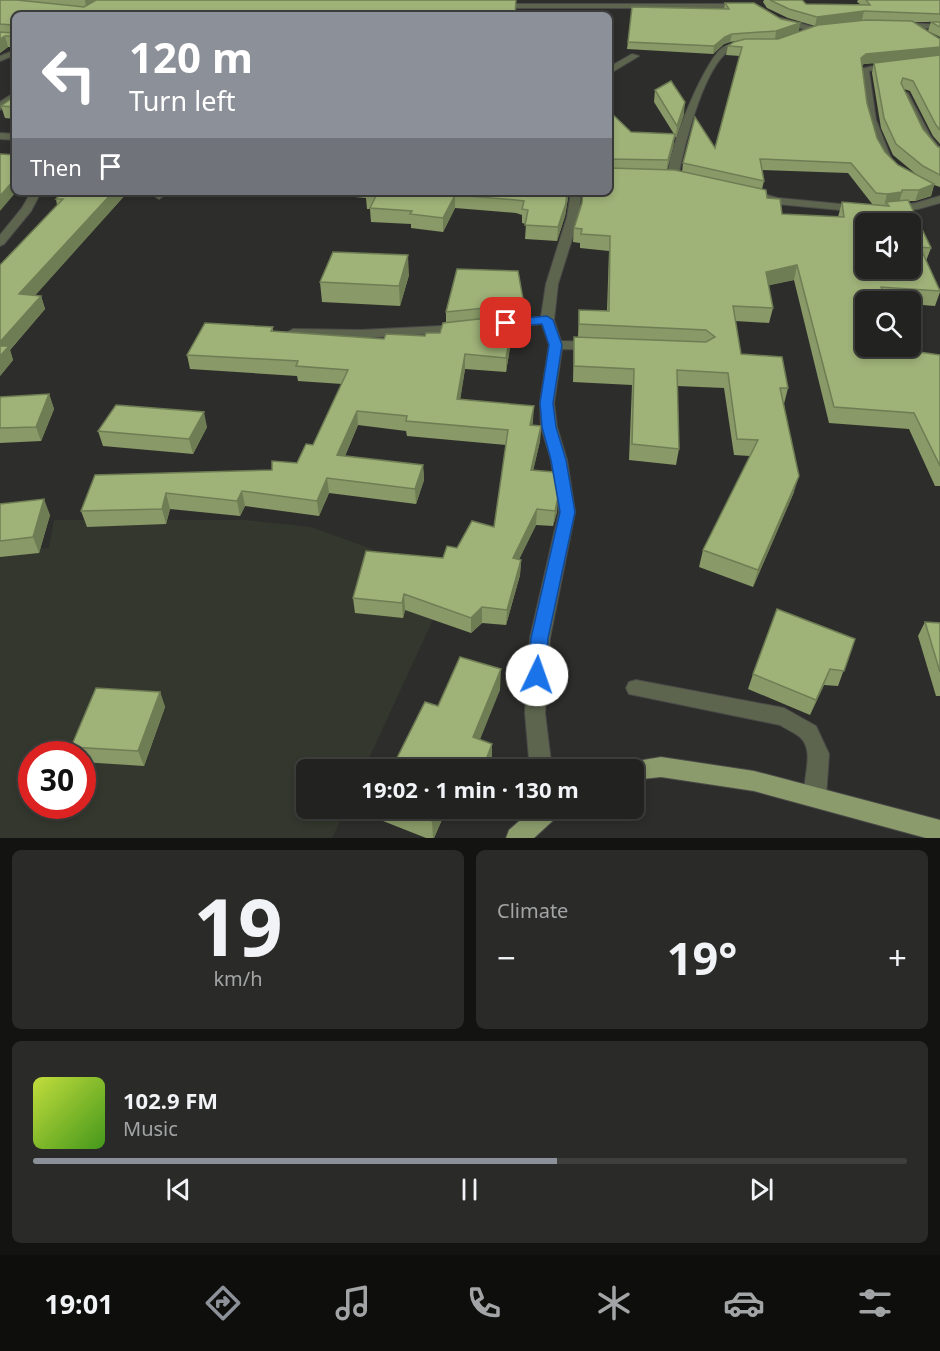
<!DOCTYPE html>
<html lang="en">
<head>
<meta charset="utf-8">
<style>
  body { margin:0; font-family:"Noto Sans",sans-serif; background:#2a2a29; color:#f1f3f6; height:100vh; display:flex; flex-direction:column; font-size:22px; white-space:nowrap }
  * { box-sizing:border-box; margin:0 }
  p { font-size:20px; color:#a2a4a5 }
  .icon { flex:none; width:33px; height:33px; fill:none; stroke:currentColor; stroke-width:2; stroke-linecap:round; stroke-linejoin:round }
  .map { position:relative; height:838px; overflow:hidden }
  .side { display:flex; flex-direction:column; gap:12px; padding:12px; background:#131312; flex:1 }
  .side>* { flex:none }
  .banner { position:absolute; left:12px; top:12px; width:600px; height:183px; border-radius:9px; box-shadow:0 3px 9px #0003,0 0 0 2px #3f3f3e; background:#8c9099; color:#fff; overflow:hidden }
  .controls { position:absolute; left:855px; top:213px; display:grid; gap:12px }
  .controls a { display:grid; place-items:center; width:66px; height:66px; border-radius:9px; background:#222220; box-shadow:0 3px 9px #0003,0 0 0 2px #3f3f3e; font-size:30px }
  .speed { position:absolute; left:18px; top:741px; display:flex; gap:12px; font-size:30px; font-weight:700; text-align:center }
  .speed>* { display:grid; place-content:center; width:78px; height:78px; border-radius:50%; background:#222220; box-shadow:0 3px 9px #0003,0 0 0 2px #3f3f3e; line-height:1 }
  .speed .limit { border:9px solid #d22; background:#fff; color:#111 }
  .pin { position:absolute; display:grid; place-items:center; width:51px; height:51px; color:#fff; margin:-26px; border-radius:12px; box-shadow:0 3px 9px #0006 }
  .me { position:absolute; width:66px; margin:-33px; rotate:3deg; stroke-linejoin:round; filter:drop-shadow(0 0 4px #0008) }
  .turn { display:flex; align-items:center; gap:21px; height:126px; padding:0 18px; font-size:27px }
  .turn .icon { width:78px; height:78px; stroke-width:2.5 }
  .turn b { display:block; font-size:42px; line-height:51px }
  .then { display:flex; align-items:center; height:57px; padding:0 18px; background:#0003; gap:12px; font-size:22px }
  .big { font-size:45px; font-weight:700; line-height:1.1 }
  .side .widget { flex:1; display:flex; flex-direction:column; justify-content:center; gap:9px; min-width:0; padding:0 21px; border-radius:9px; background:#2a2a29 }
  .side .dial { align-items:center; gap:0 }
  .dial b { font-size:78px; line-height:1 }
  .song { display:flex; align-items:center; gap:18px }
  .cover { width:72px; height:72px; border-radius:9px; background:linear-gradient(135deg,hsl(70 70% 55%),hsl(100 70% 35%)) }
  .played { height:6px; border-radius:3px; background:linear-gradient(90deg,#8c9099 60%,#3f3f3e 60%) }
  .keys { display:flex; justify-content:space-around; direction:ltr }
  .heat { display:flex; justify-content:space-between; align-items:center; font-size:33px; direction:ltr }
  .side .tiles { flex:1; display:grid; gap:12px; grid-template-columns:1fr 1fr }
  .widget:last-child { grid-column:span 2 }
  .trip { position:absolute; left:296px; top:759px; width:348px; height:60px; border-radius:9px; background:#222220; box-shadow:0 3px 9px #0003,0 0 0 2px #3f3f3e; font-weight:700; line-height:60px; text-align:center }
  .tab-bar { display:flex; height:96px; justify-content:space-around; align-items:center; background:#0e0e0d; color:#a2a4a5 }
  .tab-bar .icon { width:42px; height:42px }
  .tab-bar .on { color:#8c9099 }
  .tab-bar b { font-size:27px; color:#f1f3f6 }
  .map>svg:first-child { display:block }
  .built { fill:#34372e; fill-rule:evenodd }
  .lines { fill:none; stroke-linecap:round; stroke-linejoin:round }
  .minor-casing { stroke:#4a4a48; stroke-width:2 }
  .major-casing { stroke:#4a4a48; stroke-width:2 }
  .minor { fill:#5d654e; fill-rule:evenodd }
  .major { fill:#8b9b6b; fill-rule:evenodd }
  .wall { fill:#899967; fill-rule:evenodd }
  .shaded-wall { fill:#6f7d54 }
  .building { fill:#9fb278; stroke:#6f7d54; stroke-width:1.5; fill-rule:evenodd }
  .route { fill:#1a73e8; stroke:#114b97; stroke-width:1.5 }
</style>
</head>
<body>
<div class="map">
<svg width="940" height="838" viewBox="0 0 940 838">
  <rect width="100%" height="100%" fill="#2d2e2b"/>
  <path class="built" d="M54 520H244L311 527 452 578 364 769 306 770V808L346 809 332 838H0V550L49 548ZM32 754H82V806H32Z"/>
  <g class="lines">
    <defs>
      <g id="minor">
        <polygon points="497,4 746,4 750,6 746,8 494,8"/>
        <polygon points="781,18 817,28 818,30 814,32 778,22 777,20"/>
        <polygon points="899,22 940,25 940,29 896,26 896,22"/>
        <path d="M738 43H748L752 45C744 50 734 46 726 53 702 74 684 146 678 178L669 180C663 160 703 64 721 49 725 45 732 44 738 43Z"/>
        <polygon points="15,50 15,55 0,61 0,56"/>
        <polygon points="632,54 639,56 609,74 609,67"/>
        <polygon points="891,62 895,65 894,67 869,71 876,120 891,158 886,161 881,158 866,120 860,69"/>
        <polygon points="901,91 908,93 931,137 940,148 940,157 936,156 922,138 900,93"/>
        <polygon points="15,92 15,99 0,110 0,102"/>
        <polygon points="0,133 15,134 15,140 0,139"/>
        <polygon points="31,192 41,192 31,211 4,244 0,246 0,235 22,208"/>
        <polygon points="158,192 170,192 159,199 154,196"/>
        <polygon points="571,192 581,192 579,217 558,284 554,320 561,341 595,342 602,346 595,350 562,349 554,403 557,427 567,460 575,512 550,638 545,713 552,770 530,770 525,713 530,638 559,512 551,460 541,427 540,403 549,345 542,324 493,329 486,325 493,321 541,317 546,284 567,217"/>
        <polygon points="760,193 778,198 861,206 867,209 861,212 777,204 756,198 756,194"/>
        <polygon points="940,196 940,203 918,209 891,213 885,210 887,208 916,203"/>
        <polygon points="461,325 466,326 468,329 466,332 361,338 293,337 286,333 293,329 361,330"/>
        <path d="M636 680 784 708 816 726 829 754 826 797 823 804 815 807 807 804C798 784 817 755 801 738 796 733 786 729 780 725L629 694 626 688 629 682Z"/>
      </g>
      <g id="major">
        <polygon points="661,757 754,771 940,820 940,838 926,838 754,791 661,777 633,780 633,770 622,770 625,763"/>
        <polygon points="534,808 562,808 559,815 534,838 506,838 509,830"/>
      </g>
    </defs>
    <use href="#minor" class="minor-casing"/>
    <use href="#major" class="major-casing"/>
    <use href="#minor" class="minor"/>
    <use href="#major" class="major"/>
  </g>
  <g class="wall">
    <polygon points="0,0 516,0 15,15 15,47 8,47 0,53"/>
    <path d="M764 0H802L806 4H860L857 2 858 0H940V37L928 31 931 22H913L940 39V144L933 136 910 91 904 89 923 129 938 147H940V187L934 185 931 196 915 201H909L931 248 926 261 940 290V292L935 306 910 304V302H866L905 350 940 355V486H935L909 429 829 423 794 280 768 285 773 308 769 323 735 321 741 354 788 388 784 404 794 492 753 587 699 567 703 550 750 456 734 455 724 388 677 386 679 449 676 465 629 460 632 385 573 382 574 337H578L579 310 607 311 609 251 580 248V243L573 242 574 228 609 111 631 132 674 134 654 102 655 90 684 114 676 138 675 136 673 147 667 170 682 172 683 163 715 148 740 56 726 55 728 46 736 41 730 42 724 44 713 54 627 49 632 7 724 9 725 3 799 31 775 39H778L818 25 815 26 788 18 767 8 763 2ZM862 20 890 21 821 25ZM895 61 874 63 872 73 881 128 893 155 917 175 898 165 885 152 877 138 867 103 862 65 864 64ZM762 170 848 173 873 205 885 206 842 202 838 217 782 214 767 198 762 189 764 181Z"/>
    <polygon points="15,96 15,119 5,118 1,106"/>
    <polygon points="62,192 125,192 126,194 34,296 41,296 45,309 10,350 13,360 0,376 57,205 56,199"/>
    <polygon points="320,192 569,192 565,216 557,241 525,239 526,224 522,223 522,215 516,213 455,208 443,232 411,228 411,224 371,222 370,209 367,209 366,198 320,194"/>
    <polygon points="457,269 523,299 523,311 517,311 516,317 514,317 513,329 506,372 465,369 460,399 533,421 532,425 541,426 540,441 533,470 557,512 553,526 536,525 519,559 521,560 520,575 506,625 482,623 471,633 405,610 403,618 355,613 353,598 443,558 457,548 494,527 506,445 407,436 406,431 358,425 345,456 423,465 424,480 416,504 329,493 319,516 245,506 240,516 170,509 166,524 87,527 81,511 272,470 297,463 313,445 342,384 298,381 297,376 190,369 187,355 273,327 273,331 384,339 425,336 440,333 446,322 446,312"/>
    <polygon points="409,275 400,306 322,302 320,282"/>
    <polygon points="49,394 54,409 41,441 0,443 0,397"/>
    <polygon points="207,427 193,454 103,446 98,431"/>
    <polygon points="0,504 50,515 39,553 0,557"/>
    <polygon points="925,622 940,623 940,696 936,696 918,636"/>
    <polygon points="855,639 838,686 824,685 810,715 748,689 753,674"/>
    <polygon points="160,692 165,707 144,766 82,762 82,754 74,754 71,747"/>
    <polygon points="377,808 447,808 434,838 426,838 378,819"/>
  </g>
  <g class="shaded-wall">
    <polygon points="85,0 98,0 86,7"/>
    <polygon points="864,11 862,20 815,26 817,17"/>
    <polygon points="800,23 799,31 775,39 776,31"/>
    <polygon points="732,34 730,42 724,44 713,54 714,46 725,37"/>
    <polygon points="5,36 8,47 0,53 0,39"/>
    <polygon points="940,47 940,56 864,64 859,67 861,58 866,54"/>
    <polygon points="685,102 684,114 676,138 677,126"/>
    <polygon points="675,134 673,147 666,173 668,160"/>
    <polygon points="15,179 15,192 16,192 0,211 0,196"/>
    <polygon points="934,184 931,196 915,201 919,190"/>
    <polygon points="113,192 125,192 126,194 24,308 19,294"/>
    <polygon points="567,192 569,192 565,216 557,241 558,227"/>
    <polygon points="902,192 899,203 886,202 885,206 884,206 887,194"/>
    <polygon points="455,195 455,208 443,232 443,218"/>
    <polygon points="408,255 409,275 400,306 399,286"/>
    <polygon points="797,265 794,280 762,287 766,272"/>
    <polygon points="41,296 45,309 10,350 13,360 0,376 0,342"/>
    <polygon points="514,315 513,329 506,372 506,358"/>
    <polygon points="465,354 465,369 458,414 457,399"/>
    <polygon points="49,394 54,409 41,441 36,427"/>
    <polygon points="534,406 533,421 529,439 530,425"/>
    <polygon points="357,411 358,425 339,470 337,455"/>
    <polygon points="204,412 207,427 193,454 189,439"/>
    <polygon points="541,426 540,441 530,485 531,470"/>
    <polygon points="423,465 424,480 416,504 415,489"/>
    <polygon points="799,476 794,492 753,587 758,570"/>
    <polygon points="327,478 329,493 319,516 317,501"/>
    <polygon points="242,491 245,506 240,516 237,501"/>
    <polygon points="166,493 170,509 166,524 162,509"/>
    <polygon points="558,497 557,512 553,526 555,511"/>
    <polygon points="44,499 50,515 39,553 33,537"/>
    <polygon points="537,509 536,525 512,574 513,558"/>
    <polygon points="521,560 520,575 506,625 507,610"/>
    <polygon points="404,594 405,610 403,618 402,603"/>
    <polygon points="482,607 482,623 471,633 471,618"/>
    <polygon points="501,669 500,690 473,757 473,737"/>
    <polygon points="830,669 824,685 810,715 816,700"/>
    <polygon points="160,692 165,707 144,766 138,751"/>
    <polygon points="492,744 492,764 490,770 482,770"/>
    <polygon points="438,808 447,808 434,838 433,838 432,821"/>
  </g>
  <g class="building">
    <polygon points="0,0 17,0 84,7 96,0 516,0 515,15 15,15 15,36 5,36 0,39 0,32 12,33 14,31 12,25 0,24"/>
    <polygon points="770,0 802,0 806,4 870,5 866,0 940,0 940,14 864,11 817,17 789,9"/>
    <polygon points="725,3 754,3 781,19 800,23 776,31 732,34 725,37 714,46 628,42 632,7 729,9"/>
    <polygon points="866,20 912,21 940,39 940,47 866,54 861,58 867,103 877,138 885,152 898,165 934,184 919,190 902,190 902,192 887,194 876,193 851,163 760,159 764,181 683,163 695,117 715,148 742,47 728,46 734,42 745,39 778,39 818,25"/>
    <polygon points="931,22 940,22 940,27"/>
    <polygon points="940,55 940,130 936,125 913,81 903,78 901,83 923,129 938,147 940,147 940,175 923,166 896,144 884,118 874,63"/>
    <polygon points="671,81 685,102 677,126 655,90"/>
    <polygon points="15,96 15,107 1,106"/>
    <polygon points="609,111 631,132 675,134 668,160 610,159 609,160"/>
    <polygon points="0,154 15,155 15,179 0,196"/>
    <path d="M609 168 675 170 766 190 767 198 780 199 782 214 844 217 842 202 889 206 886 202 908 200 931 248 920 247 940 291 881 287 887 302H866V346H904L905 350 940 355V466L914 413 834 407 797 265 766 272 773 308 733 306 741 354 782 357 788 388H780L799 476 758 570 703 550 758 440 737 439 728 373 677 370 679 449 632 444 634 369 574 366V337L706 342 715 337 706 330 579 324V310L609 311 610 236 581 234 582 229 574 228 582 203 583 192H609ZM866 224H910V268H866Z"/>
    <polygon points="62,192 113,192 19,294 41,296 0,342 0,265 63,199 56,199"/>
    <polygon points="368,192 567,192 566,203 558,227 525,225 528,210 522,209 524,201 516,200 455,195 443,218 410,214 412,211 370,208 376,196 366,195"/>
    <polygon points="333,252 408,255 399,286 320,282"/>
    <polygon points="457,269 518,271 523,299 517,299 516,305 446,312"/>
    <polygon points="514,315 506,358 465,354 457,399 534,406 530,425 541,426 531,470 554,472 558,497 555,511 537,509 513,558 521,560 507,610 482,607 471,618 404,594 402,603 353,598 366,551 443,558 447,546 457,548 472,521 494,527 508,430 406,421 407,416 357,411 337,455 423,465 415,489 327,478 317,501 242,491 237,501 166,493 162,509 81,511 95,475 272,470 272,461 297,463 306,444 313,445 348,370 296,366 298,361 187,355 205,323 273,327 271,331 384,339 386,334 425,336 426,333 440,333 443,323"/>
    <polygon points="0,346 9,346 0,356"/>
    <polygon points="49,394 36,427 0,428 0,397"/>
    <polygon points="116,405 204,412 189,439 98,431"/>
    <polygon points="44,499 33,537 0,541 0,504"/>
    <polygon points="777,609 855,639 844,671 830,669 816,700 753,674"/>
    <polygon points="925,622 940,623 940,672"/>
    <polygon points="460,657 501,669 473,737 492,744 482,770 391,770 425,702 438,706"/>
    <polygon points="96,688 160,692 138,751 71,747"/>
    <polygon points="401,808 438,808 432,821"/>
  </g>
  <polygon class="route" points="547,316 553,320 562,345 553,403 556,427 566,460 575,512 548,638 546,675 544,681 537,683 531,681 528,675 531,638 560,512 551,460 542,427 540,403 549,345 542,324 506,327 499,323 506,320"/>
</svg>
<div class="controls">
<a><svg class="icon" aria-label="sound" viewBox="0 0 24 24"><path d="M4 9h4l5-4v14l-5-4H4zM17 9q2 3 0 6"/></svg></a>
<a><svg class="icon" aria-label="search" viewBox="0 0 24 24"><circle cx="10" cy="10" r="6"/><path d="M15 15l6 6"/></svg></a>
</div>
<div class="speed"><div class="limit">30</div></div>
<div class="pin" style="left:506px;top:323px;background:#d93025"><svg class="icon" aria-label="arrive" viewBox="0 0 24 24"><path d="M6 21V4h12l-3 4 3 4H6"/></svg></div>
<svg class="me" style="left:537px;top:675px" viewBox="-20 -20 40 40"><circle r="19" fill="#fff"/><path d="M0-13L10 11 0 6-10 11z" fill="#1a73e8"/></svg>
<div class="trip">19:02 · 1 min · 130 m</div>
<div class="banner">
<div class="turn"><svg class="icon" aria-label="left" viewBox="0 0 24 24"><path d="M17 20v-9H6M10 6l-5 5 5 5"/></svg><div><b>120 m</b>Turn left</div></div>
<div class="then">Then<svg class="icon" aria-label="arrive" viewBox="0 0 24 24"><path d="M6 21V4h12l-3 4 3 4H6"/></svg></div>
</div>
</div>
<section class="side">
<div class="tiles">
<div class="widget dial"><b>19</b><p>km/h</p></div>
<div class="widget"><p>Climate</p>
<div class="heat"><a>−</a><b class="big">19°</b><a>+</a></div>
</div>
<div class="widget">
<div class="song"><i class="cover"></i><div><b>102.9 FM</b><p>Music</p></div></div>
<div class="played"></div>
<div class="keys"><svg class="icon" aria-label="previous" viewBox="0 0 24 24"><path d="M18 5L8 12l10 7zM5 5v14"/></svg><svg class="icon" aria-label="pause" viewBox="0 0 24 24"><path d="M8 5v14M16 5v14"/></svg><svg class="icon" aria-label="next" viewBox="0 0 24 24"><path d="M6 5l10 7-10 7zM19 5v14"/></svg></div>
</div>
</div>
</section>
<nav class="tab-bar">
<b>19:01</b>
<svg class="icon on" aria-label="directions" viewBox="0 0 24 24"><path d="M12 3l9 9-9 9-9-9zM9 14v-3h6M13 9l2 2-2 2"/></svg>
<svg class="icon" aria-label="music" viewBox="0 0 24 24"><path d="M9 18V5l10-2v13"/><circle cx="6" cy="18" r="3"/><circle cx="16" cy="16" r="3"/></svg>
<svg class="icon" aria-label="phone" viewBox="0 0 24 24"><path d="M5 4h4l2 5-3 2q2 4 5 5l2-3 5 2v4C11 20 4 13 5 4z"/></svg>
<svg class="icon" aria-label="climate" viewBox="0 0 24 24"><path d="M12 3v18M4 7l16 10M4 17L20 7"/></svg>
<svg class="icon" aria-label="car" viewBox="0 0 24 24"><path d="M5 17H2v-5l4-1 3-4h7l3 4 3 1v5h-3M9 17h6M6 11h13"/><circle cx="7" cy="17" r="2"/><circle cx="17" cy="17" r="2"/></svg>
<svg class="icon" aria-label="filters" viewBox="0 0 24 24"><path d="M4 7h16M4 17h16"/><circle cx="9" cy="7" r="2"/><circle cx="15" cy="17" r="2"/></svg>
</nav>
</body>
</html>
